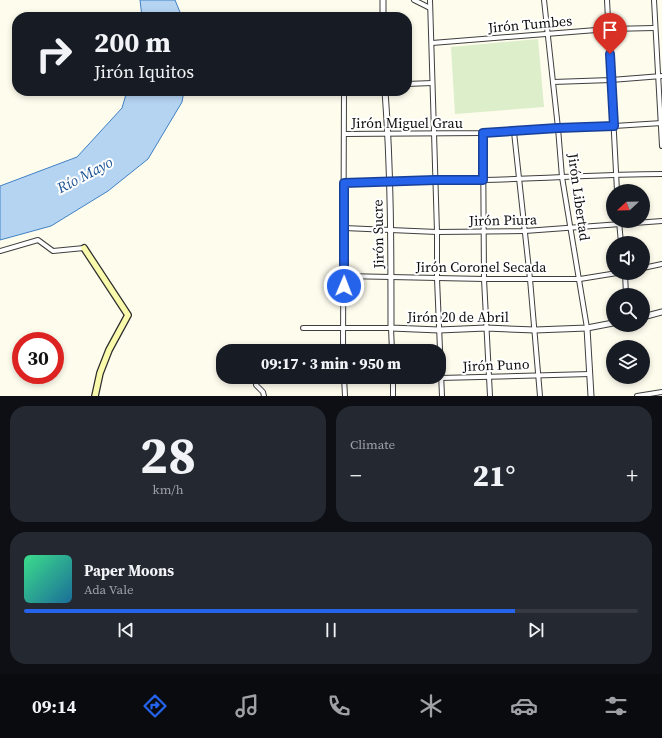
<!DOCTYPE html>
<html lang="en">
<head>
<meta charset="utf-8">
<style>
  body { margin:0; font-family:"Source Serif 4",serif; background:#242831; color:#f1f3f6; height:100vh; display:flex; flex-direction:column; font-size:15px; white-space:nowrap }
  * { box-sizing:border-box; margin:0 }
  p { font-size:13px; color:#9ea1a6 }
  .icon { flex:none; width:22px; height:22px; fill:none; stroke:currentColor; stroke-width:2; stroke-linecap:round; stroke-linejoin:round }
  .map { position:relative; height:396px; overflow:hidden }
  .drawer { display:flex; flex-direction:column; gap:10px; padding:10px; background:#0d0f14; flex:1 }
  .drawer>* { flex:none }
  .guide { position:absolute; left:12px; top:12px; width:400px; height:84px; border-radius:16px; box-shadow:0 2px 6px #0003; background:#171b24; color:#f1f3f6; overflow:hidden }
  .needle { width:26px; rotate:248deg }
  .fabs { position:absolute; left:606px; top:184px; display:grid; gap:8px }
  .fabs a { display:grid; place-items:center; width:44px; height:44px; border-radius:50%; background:#171b24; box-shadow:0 2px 6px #0003; font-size:20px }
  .speed { position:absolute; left:12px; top:332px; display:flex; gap:8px; font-size:20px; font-weight:700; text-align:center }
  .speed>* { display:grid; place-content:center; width:52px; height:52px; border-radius:50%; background:#171b24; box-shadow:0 2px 6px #0003; line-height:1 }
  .speed .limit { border:6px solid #d22; background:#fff; color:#111 }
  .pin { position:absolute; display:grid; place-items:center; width:34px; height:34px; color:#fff; margin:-41px -17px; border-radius:50% 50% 50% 0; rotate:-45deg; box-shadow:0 0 4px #0007 }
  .pin .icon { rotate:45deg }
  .me { position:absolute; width:44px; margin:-22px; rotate:1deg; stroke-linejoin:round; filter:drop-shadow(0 0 3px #0008) }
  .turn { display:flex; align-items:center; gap:14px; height:84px; padding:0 16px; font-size:18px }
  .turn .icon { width:52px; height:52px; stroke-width:2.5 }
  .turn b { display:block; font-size:28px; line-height:34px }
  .big { font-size:30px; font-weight:800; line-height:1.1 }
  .drawer .widget { flex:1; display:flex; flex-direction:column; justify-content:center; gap:6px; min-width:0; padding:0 14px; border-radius:16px; background:#242831 }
  .drawer .dial { align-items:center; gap:0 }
  .dial b { font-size:52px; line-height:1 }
  .song { display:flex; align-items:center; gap:12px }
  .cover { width:48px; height:48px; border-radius:6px; background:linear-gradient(135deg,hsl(150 70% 55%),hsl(200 70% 35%)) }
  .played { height:4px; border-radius:2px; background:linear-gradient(90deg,#2563eb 80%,#363941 80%) }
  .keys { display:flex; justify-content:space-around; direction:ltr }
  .heat { display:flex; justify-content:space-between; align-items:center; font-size:22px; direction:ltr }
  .drawer .tiles { flex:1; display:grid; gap:10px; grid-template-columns:1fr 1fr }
  .widget:last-child { grid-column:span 2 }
  .trip { position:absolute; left:216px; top:344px; width:230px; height:40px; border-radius:16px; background:#171b24; box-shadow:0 2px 6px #0003; font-weight:800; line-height:40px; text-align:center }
  .tabs { display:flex; height:64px; justify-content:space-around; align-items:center; background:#090b0e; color:#9ea1a6 }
  .tabs .icon { width:28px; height:28px }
  .tabs .on { color:#2563eb }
  .tabs b { font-size:18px; color:#f1f3f6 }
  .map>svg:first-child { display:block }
  .pitch { fill:#ddeeca }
  .water { fill:#b5d4f2; stroke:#4081c4 }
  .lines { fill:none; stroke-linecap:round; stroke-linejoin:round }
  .minor-casing { stroke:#3f3f3f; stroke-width:6 }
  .tertiary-casing { stroke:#3f3f3f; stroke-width:7 }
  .secondary-casing { stroke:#2e2e2e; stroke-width:8 }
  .minor { stroke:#fff; stroke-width:4 }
  .tertiary { stroke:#fff; stroke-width:5 }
  .secondary { stroke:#fafaac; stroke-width:5.5 }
  .route-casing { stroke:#184099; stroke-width:10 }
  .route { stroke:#2563eb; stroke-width:7 }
  .labels { text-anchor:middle; stroke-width:4; stroke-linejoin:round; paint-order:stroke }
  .street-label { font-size:14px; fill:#0c0c0c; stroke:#fff }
  .water-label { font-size:15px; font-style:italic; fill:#1e5496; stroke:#fff }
</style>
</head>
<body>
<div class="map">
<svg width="662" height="396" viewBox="0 0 662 396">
  <rect width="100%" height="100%" fill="#fefced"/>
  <polygon class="pitch" points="538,39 544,107 455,114 451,47"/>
  <g class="water">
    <polygon points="140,0 175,0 182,17 142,17"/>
    <polygon points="127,91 184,91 182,102 148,159 108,191 51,226 0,240 0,186 77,157 122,108"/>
  </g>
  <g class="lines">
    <defs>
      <g id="minor">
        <polyline points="414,0 430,8"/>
        <polyline points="430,0 437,232 437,279 442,396"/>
        <polyline points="544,0 558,128 562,177 587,328"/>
        <polyline points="607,0 617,191"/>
        <polyline points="654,0 662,146"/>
        <polyline points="432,43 609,29 654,28"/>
        <polyline points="553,82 611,80 662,76"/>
        <polyline points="407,84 432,83"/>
        <polyline points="514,132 530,279 540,396"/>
        <polyline points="483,133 484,279 490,396"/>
        <polyline points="344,134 483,133 558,128 614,126 662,123"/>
        <path d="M343 183C390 181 436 181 483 180 543 179 602 174 662 174"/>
        <polyline points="619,221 621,243"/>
        <polyline points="344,228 437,232 525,231 662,221"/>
        <polyline points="0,251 38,240 53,251 84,248"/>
        <polyline points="643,268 662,264"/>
        <polyline points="625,273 626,295"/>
        <polyline points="344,276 484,279 580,279 617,273"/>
        <polyline points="303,328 391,328 392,351"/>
        <polyline points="343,351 344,91"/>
        <polyline points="258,377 256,385 263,392 264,396"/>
        <polyline points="332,377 440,378 590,374"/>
        <polyline points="344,377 345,396"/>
        <polyline points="393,396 393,377"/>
        <polyline points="637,396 662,392"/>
      </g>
      <g id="tertiary">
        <polyline points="383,17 383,0"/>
        <path d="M385 91C391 170 391 249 391 328L439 330 486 328 535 330 587 328 613 323"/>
        <polyline points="643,317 662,312"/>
        <polyline points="587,328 591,396"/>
      </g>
      <polyline id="secondary" points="84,248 128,315 109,350 100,373 95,396"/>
    </defs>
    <use href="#minor" class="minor-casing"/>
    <use href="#tertiary" class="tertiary-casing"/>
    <use href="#secondary" class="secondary-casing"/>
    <use href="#minor" class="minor"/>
    <use href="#tertiary" class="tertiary"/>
    <use href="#secondary" class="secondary"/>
  </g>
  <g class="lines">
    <defs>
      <polyline id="route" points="344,286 344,183 435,180 483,180 483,133 558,128 614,126 610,54"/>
    </defs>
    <use href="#route" class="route-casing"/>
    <use href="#route" class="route"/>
  </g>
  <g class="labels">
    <g class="street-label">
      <text transform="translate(530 24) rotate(-5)" y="5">Jirón Tumbes</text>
      <text x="407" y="128">Jirón Miguel Grau</text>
      <text transform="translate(579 197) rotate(82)" y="5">Jirón Libertad</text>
      <text transform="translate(503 220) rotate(-1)" y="5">Jirón Piura</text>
      <text transform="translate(378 234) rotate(-91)" y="5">Jirón Sucre</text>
      <text x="481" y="272">Jirón Coronel Secada</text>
      <text x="458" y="322">Jirón 20 de Abril</text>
      <text transform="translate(496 365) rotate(-2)" y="5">Jirón Puno</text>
    </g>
    <g class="water-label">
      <text transform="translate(85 175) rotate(-28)" y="5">Río Mayo</text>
    </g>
  </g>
</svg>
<div class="fabs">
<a><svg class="needle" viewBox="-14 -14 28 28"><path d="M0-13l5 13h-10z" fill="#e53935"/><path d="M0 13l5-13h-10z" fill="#9ea1a6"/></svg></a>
<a><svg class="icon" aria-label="sound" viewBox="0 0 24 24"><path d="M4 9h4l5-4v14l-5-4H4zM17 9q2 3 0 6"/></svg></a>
<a><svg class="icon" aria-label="search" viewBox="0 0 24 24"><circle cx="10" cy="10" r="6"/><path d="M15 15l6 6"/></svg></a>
<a><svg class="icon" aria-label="layers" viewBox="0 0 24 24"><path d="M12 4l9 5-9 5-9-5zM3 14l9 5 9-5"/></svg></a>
</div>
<div class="speed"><div class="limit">30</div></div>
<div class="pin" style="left:610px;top:54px;background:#d93025"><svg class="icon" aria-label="arrive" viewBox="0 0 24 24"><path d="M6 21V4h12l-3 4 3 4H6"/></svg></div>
<svg class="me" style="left:344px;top:286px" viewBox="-20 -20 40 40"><circle r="17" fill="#2563eb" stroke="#fff" stroke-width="3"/><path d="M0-11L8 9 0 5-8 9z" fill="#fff"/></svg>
<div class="trip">09:17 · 3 min · 950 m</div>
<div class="guide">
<div class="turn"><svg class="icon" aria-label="right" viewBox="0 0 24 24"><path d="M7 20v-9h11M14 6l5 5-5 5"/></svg><div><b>200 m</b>Jirón Iquitos</div></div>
</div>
</div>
<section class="drawer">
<div class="tiles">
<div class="widget dial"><b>28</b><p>km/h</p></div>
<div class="widget"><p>Climate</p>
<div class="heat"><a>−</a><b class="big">21°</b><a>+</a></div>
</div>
<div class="widget">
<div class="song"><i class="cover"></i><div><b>Paper Moons</b><p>Ada Vale</p></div></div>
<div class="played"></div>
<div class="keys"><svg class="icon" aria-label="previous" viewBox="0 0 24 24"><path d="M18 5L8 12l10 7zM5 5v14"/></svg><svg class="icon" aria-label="pause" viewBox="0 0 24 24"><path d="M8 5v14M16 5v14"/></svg><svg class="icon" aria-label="next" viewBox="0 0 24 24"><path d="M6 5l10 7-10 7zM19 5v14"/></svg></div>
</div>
</div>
</section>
<nav class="tabs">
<b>09:14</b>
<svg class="icon on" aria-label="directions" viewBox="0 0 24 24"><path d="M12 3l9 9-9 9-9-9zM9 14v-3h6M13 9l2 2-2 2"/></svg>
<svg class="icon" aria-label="music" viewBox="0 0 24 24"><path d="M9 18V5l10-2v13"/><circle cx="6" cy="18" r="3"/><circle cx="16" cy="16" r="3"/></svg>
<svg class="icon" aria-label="phone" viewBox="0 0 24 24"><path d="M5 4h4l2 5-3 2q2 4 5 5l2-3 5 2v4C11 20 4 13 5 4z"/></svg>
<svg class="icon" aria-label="climate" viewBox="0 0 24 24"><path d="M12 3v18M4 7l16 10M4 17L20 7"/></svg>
<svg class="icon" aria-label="car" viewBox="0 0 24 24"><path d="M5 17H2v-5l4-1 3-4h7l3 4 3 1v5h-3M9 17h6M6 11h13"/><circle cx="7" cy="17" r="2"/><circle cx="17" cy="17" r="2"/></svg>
<svg class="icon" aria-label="filters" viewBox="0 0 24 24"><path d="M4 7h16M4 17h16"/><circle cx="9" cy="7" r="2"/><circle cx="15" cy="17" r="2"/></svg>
</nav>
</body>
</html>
